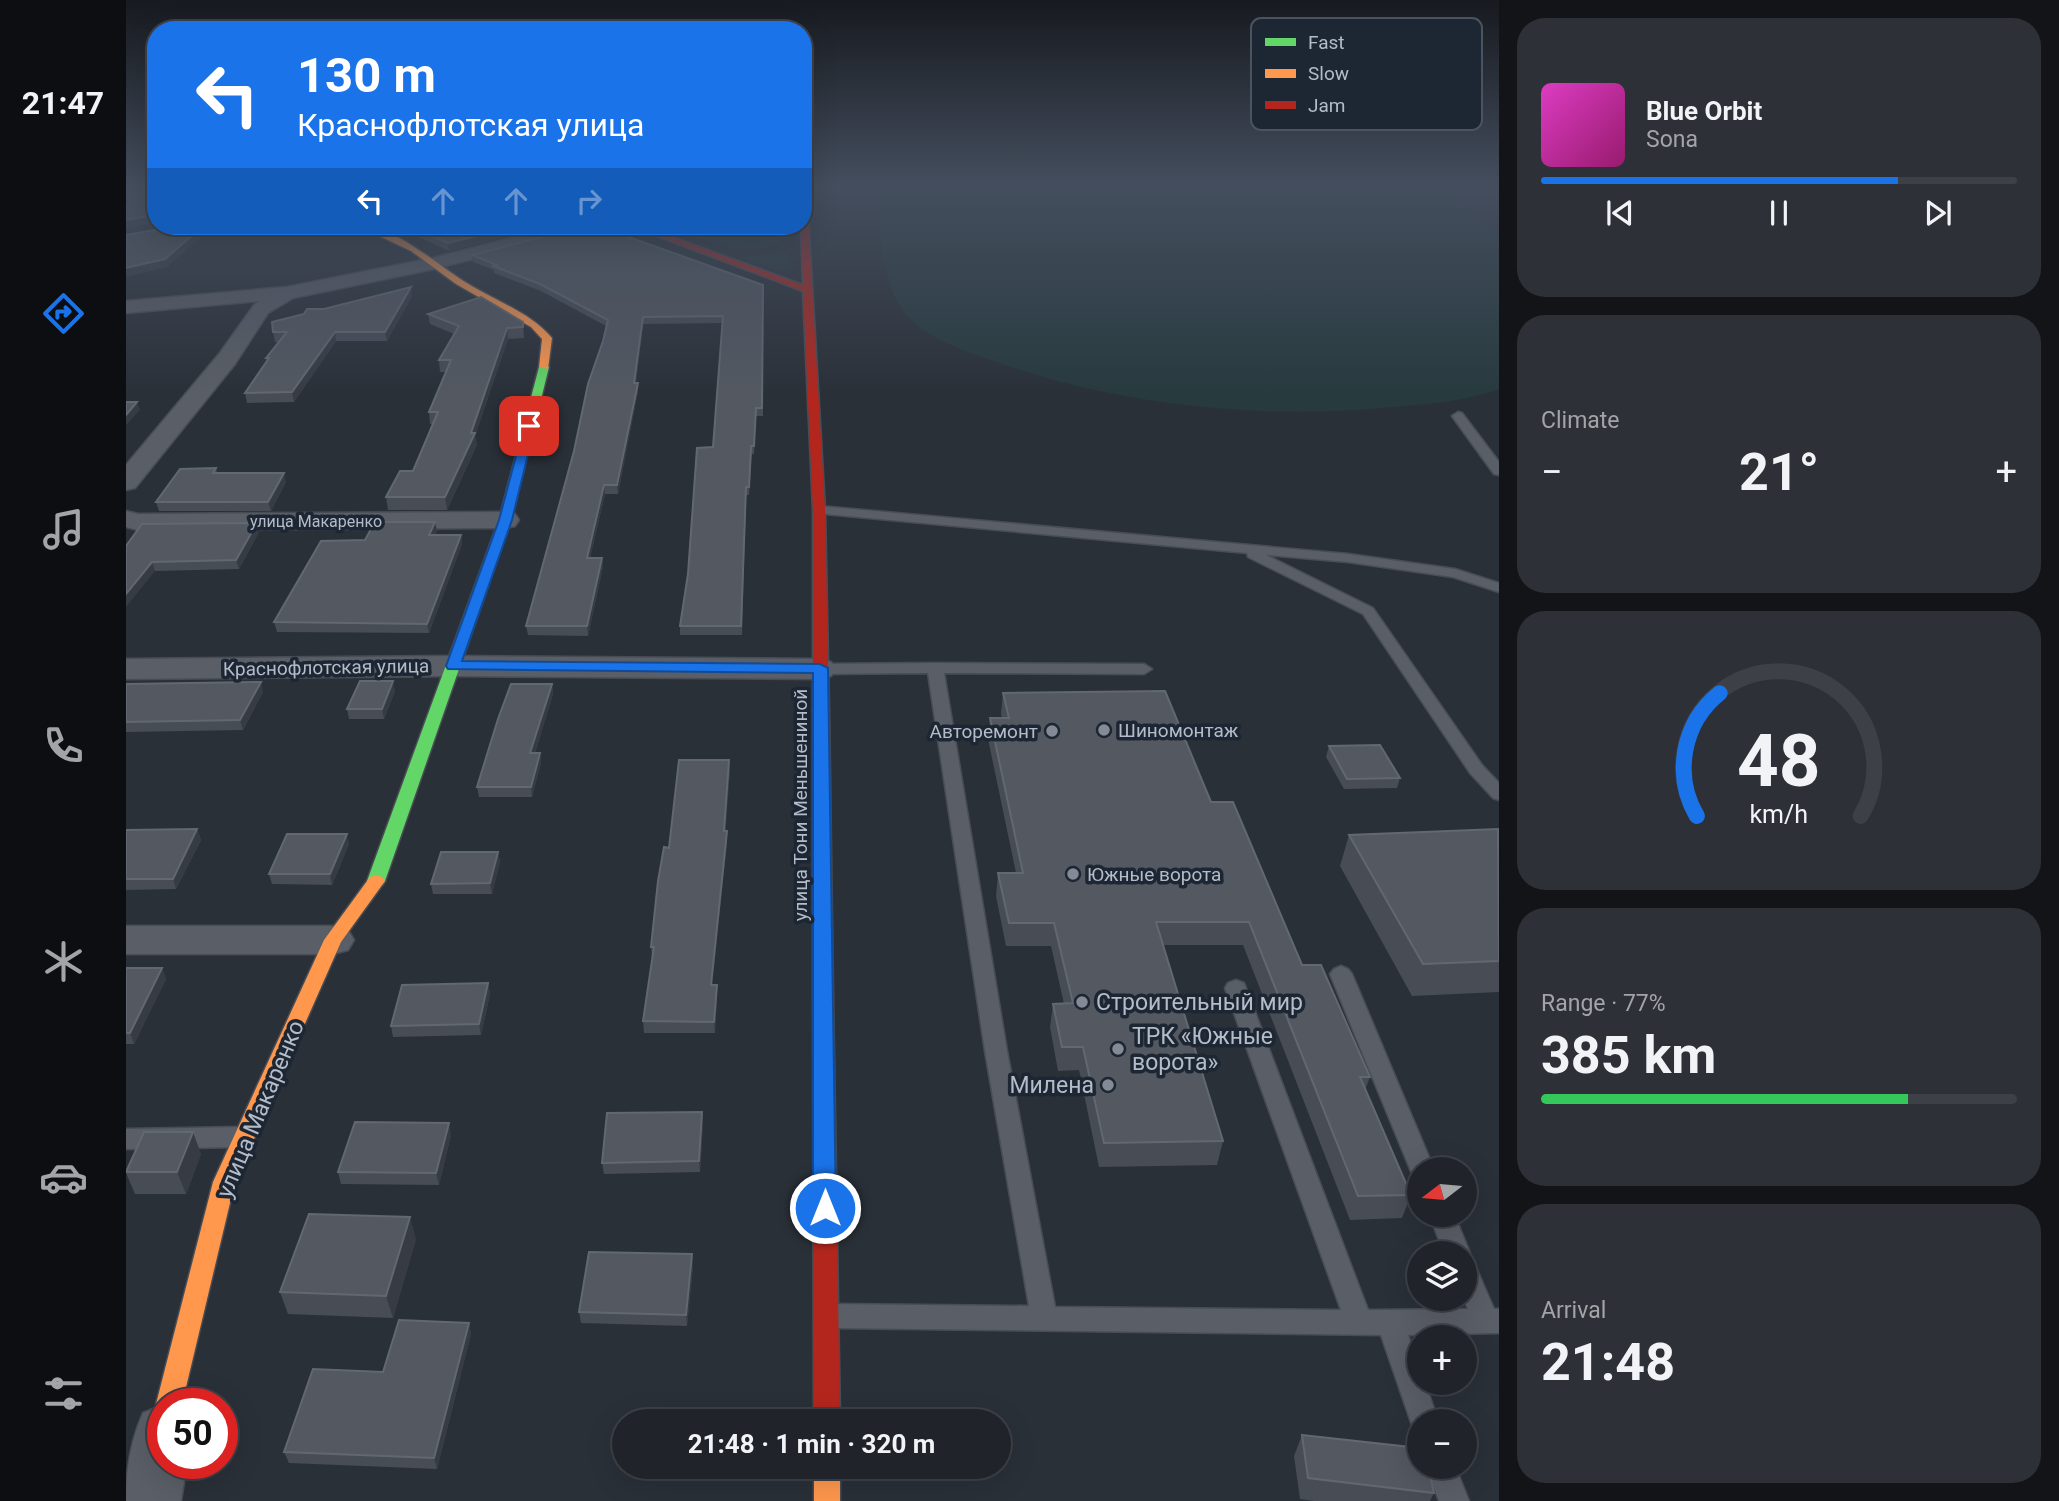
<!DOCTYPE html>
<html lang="en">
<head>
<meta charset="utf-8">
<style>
  body { margin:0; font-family:Roboto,sans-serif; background:#2d3036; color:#f1f3f6; height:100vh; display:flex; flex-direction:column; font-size:26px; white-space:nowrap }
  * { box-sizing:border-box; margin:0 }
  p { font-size:23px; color:#a2a4a8 }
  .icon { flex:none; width:38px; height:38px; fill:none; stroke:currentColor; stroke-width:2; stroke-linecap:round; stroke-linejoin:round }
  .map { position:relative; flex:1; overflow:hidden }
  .sheet { display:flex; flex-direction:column; gap:18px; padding:18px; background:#121417; width:560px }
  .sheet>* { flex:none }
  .hud { position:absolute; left:21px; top:21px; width:665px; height:214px; border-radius:28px; box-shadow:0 7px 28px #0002,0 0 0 2px #3d4147; background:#1a73e8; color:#fff; overflow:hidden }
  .needle { width:46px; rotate:254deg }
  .tools { position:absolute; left:1281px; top:1157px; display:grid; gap:14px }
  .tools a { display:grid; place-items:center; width:70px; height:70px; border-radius:50%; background:#20242a; box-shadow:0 7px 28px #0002,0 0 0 2px #3d4147; font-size:35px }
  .speed { position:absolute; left:21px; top:1388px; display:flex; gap:14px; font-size:35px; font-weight:700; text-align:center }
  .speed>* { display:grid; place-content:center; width:91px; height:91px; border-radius:50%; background:#20242a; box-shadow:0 7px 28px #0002,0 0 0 2px #3d4147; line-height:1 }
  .speed .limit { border:10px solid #d22; background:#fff; color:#111 }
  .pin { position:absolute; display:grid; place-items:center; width:60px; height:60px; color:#fff; margin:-30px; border-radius:14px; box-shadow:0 4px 10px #0006 }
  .me { position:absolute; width:77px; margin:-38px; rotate:0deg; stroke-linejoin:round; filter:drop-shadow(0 0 5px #0008) }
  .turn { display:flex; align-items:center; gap:24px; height:147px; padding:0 35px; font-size:32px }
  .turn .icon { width:91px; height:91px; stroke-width:2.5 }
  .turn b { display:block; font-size:49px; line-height:60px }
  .lanes { display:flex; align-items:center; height:66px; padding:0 35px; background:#0003; justify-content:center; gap:35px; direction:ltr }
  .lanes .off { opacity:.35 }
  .big { font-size:52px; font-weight:700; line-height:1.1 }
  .sheet .tile { flex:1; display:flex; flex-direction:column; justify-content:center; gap:10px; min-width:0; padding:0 24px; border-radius:28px; background:#2d3036 }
  .sheet .dial { align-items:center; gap:0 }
  .dial svg { height:182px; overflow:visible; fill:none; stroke:#3d4147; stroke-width:7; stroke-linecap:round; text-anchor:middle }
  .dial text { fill:#f1f3f6; stroke:none }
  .song { display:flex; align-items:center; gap:21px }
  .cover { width:84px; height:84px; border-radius:10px; background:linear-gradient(135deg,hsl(310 70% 55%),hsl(320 70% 35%)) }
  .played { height:7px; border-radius:4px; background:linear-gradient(90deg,#1a73e8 75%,#3d4147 75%) }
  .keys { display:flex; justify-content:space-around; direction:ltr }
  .heat { display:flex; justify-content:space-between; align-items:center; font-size:38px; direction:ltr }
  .charge { height:10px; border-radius:5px; background:linear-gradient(90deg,#34c759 77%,#3d4147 0) }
  .trip { position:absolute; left:486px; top:1409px; width:399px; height:70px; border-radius:35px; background:#20242a; box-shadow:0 7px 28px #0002,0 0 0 2px #3d4147; font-weight:700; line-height:70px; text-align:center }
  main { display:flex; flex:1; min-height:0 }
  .menu { display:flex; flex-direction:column; width:126px; justify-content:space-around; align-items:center; background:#0d0e11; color:#a2a4a8 }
  .menu .icon { width:49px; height:49px }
  .menu .current { color:#1a73e8 }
  .menu b { font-size:32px; color:#f1f3f6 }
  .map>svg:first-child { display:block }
  .green { fill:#273a3e }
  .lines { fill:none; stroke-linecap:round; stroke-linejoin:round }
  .lane-casing { stroke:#484c55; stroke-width:3 }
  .street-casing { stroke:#484c55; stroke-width:3 }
  .fast-casing { stroke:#484c55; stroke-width:3 }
  .slow-casing { stroke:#484c55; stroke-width:3 }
  .jam-casing { stroke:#484c55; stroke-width:3 }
  .lane { fill:#5a5e66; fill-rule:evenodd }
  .street { fill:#5a5e66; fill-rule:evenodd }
  .fast { fill:#63d668; fill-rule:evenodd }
  .slow { fill:#ff974d; fill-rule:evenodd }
  .jam { fill:#b3261e; fill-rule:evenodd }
  .wall { fill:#474c55 }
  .shaded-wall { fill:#373c44 }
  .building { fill:#535861; stroke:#626872; stroke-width:2 }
  .route { fill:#1a73e8; stroke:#114b97; stroke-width:2 }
  .poi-dot { fill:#848b96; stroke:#1d2633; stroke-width:2.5 }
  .labels { text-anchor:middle; stroke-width:7; stroke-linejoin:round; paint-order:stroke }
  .far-street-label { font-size:16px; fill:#b4bcc9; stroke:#1d2633 }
  .street-label { font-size:19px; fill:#b4bcc9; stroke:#1d2633 }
  .poi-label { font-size:19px; fill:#b4bcc9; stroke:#1d2633; text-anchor:start }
  .near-poi-label { font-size:23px; fill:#b4bcc9; stroke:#1d2633; text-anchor:start }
  .near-street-label { font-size:23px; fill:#b4bcc9; stroke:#1d2633 }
  .key { fill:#1d2633; stroke:#4a5360; stroke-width:2 }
  .key-label { font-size:19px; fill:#b4bcc9 }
</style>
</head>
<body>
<main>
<nav class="menu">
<b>21:47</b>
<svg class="icon current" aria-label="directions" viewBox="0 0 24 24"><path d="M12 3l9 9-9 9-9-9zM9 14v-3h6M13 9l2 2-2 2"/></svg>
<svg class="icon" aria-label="music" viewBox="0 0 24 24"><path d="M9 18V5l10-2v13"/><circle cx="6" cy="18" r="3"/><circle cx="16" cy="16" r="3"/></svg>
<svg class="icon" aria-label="phone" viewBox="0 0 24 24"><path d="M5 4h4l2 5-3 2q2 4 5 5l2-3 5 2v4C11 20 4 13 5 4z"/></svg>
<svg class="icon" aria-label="climate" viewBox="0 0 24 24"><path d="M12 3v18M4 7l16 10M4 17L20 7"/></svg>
<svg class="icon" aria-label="car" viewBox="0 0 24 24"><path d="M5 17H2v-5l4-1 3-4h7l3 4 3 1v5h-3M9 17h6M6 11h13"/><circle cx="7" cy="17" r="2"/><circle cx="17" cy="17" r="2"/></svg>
<svg class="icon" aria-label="filters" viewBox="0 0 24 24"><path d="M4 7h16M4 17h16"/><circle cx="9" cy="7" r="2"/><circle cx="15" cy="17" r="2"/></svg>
</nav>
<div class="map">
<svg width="1373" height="1501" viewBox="0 0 1373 1501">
  <rect width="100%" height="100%" fill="#2a3038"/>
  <g class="green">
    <path d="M749 186H1310L1373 237V389C1340 401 1304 404 1269 407 1135 420 994 406 867 361 836 350 795 337 776 309 754 280 754 222 749 186Z"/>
    <path d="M534 226H655V241C625 260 564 236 534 226Z"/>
    <path d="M661 253 664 266C647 271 631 263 614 257Z"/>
  </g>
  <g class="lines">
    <defs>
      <g id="lane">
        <polygon points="1332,412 1336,413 1373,462 1373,475 1368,474 1326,416"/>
        <polygon points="693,506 1222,554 1329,569 1373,583 1373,592 1327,577 1222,562 1140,555 1247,608 1356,765 1373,783 1373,800 1367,798 1344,773 1237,614 1122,557 1121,553 688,513 688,507"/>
        <polygon points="809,663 1018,664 1026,669 1018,674 818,673 881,1051 929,1307 1215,1310 1099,988 1102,983 1110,980 1118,983 1242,1310 1342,1309 1337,1298 1339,1253 1318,1253 1303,1214 1328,1214 1344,1253 1341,1260 1348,1263 1368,1309 1373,1309 1373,1333 1282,1335 1293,1367 1293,1382 1299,1382 1312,1421 1293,1421 1293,1433 1288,1431 1255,1335 707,1328 697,1325 694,1316 697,1307 707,1304 903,1306 859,1051 802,673 694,674 686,669 694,664"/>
        <polygon points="1215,966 1222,969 1226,974 1308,1169 1293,1169 1293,1178 1287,1176 1284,1169 1204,974 1208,969"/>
        <polygon points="115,1127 123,1130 127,1137 123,1144 115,1147 0,1149 0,1129"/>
        <polygon points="1300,1466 1329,1466 1343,1501 1313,1501"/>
      </g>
      <g id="street">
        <polygon points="432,226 461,226 458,230 308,269 167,298 142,313 109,364 9,488 0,490 0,465 93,354 128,305 133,301 0,313 0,301 161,287 307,258"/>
        <polygon points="0,511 12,514 379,512 389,514 393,520 389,526 379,528 12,530 0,527"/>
        <polygon points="328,656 694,659 705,662 710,669 705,676 694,679 328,676 0,679 0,659"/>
        <polygon points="0,926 207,926 222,930 228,940 222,950 207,954 0,954"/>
        <path d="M37 1405V1463H61L55 1501H0C0 1470 4 1442 17 1413Z"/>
      </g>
      <polygon id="fast" points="418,364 423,367 385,520 259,881 256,885 244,885 241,881 373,520 413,367"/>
      <g id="slow">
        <path d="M232 226C266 224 308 262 336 280 365 299 403 311 426 338L422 369 413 367 416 339 405 327 330 284 285 251Z"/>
        <polygon points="695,706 703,711 707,997 704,1002 697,1004 690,1002 687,997 687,711"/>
        <polygon points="250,875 256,877 259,881 215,942 109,1182 56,1404 37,1404 37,1414 34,1413 30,1404 87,1182 198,940 244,877"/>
        <rect x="688" y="1466" width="26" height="35"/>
      </g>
      <g id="jam">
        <polygon points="677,195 681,197 699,510 703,711 695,716 687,711 687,510 677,291 505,226 516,226 677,285 675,226 677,226"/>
        <polygon points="697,990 704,992 707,997 714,1421 688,1421 687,997 690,992"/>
      </g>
    </defs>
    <use href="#lane" class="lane-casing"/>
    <use href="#street" class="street-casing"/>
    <use href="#fast" class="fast-casing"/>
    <use href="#slow" class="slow-casing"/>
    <use href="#jam" class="jam-casing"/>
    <use href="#lane" class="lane"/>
    <use href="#street" class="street"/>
    <use href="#fast" class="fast"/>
    <use href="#slow" class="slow"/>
    <use href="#jam" class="jam"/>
  </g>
  <g class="wall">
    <polygon points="0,186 30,186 30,222 0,228 6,203 0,202"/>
    <polygon points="258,226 422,226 323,251 279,231 274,233"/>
    <polygon points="346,255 637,285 637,416 630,416 628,454 626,454 623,495 620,495 616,635 554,635 554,626 587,447 596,323 517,324 510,383 512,391 492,494 479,494 464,558 476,558 477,567 462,636 402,635 400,626 477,341 480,326 415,291 368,273 368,270 347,262"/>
    <polygon points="286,296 261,341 210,341 168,402 121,403 119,393 141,362 140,358 154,342 149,342 147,332 198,309"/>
    <polygon points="302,314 397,322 398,338 382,339 349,436 351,445 321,510 262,510 260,497 287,471 307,424 304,424 303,412 320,372 314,372 313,360 328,334 304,324"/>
    <polygon points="90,468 91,473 160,482 145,511 33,511 30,502"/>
    <polygon points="309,522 311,531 309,535 335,535 336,544 303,633 151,632 148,622 239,540"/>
    <polygon points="131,523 133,532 113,569 29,571 0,546"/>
    <polygon points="0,684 137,692 117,730 0,732"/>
    <polygon points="426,684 427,694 409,753 414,753 415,763 406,797 353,797 351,787"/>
    <polygon points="269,691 258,719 223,719 221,709"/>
    <polygon points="877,693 1085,802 1176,965 1244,1077 1239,1090 1285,1195 1276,1218 1224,1220 1117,945 1037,945 1097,1141 1091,1165 973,1167 953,1070 932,1071 924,1027 927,1004 938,1004 925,946 880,946 870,896 872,873 890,873 862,739 864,718 876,718 875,714"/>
    <polygon points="1203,746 1274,778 1271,788 1218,789 1200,757"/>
    <polygon points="604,770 599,831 601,831 601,842 586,985 591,996 589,1033 518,1033 517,1021 526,958 525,947 543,848"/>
    <polygon points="71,829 75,840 50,889 0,890 0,830"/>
    <polygon points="1373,830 1373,992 1286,996 1214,866 1223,835"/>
    <polygon points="223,844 206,885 146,884 143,874"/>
    <polygon points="372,852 374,862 366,894 307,894 305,884"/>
    <polygon points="0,968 36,968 40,979 8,1044 0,1044"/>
    <polygon points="362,983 364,994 355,1035 267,1037 265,1026"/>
    <polygon points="576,1112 577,1123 574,1172 478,1174 476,1163"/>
    <polygon points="325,1135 313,1185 215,1184 212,1172"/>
    <polygon points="75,1154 60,1194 9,1194 0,1173 0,1172"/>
    <polygon points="290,1239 267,1318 162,1314 154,1292"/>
    <polygon points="567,1266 561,1326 455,1323 453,1312"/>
    <polygon points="343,1323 345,1334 311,1469 163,1463 158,1452 257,1372"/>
    <polygon points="1176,1435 1308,1493 1304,1501 1188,1501 1174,1499 1168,1456"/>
  </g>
  <g class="shaded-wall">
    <polygon points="28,215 30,222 0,228 0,220"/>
    <polygon points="77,226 88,226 41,267 0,277 0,268"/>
    <polygon points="273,226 278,226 279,231 274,233"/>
    <polygon points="392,226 422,226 323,251 322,243"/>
    <polygon points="285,287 286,296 261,341 259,332"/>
    <polygon points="517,317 517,324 509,391 508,383"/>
    <polygon points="381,328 382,339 349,436 351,445 321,510 319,497 345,433"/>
    <polygon points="209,332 210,341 168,402 166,392"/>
    <polygon points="512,383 512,391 492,494 491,485"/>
    <polygon points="11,402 14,410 0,425 0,415"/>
    <polygon points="158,473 160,482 145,511 142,502"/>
    <polygon points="478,485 479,494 462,567 461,558"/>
    <polygon points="309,522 311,531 304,544 303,535"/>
    <polygon points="131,523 133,532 113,569 110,560"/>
    <polygon points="335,535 336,544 303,633 301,624"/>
    <polygon points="476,558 477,567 462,636 461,626"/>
    <polygon points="26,562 29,571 0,607 0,594"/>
    <polygon points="267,681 269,691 258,719 256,709"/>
    <polygon points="135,682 137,692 117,730 114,720"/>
    <polygon points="426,684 427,694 406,763 404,753"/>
    <polygon points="414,753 415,763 406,797 405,787"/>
    <polygon points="603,760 604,770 599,841 598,831"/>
    <polygon points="71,829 75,840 50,889 47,879"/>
    <polygon points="601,831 601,842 585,996 585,985"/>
    <polygon points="221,834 223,844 206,885 204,874"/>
    <polygon points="372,852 374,862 366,894 364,883"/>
    <polygon points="36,968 40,979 8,1044 4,1033"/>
    <polygon points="362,983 364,994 355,1035 353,1024"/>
    <polygon points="591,985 591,996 589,1033 588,1022"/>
    <polygon points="576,1112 577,1123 574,1172 573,1161"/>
    <polygon points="323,1123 325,1135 313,1185 310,1173"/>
    <polygon points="67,1132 75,1154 60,1194 51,1172"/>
    <polygon points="284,1217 290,1239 267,1318 260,1296"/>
    <polygon points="566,1254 567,1266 561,1326 560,1315"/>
    <polygon points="343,1323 345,1334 311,1469 308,1458"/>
  </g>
  <g class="building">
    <polygon points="0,186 30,186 30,215 0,220 0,205 6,203 6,195 0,195"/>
    <polygon points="51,226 77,226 39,259 0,268 0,235"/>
    <polygon points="282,226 392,226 322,243"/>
    <polygon points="458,226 472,226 637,285 636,408 630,408 628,446 625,446 623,487 620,487 615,626 554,626 562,574 571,448 587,447 597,316 517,317 508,383 512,383 491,485 478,485 461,558 476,558 461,626 400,626 448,451 462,384 477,341 482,320 414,284 367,266 371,265 346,255"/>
    <polygon points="285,287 259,332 209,332 166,392 119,393 143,358 140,358 161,332 147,332 146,322 178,314 181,309 198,309"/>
    <polygon points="355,297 397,322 397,327 381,328 345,433 349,433 319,497 260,497 274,471 287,471 312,412 303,412 325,360 313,360 333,326 302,314"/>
    <polygon points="0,402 11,402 0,415"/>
    <polygon points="90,468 87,473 158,473 142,502 30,502 54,469"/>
    <polygon points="249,522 309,522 303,535 335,535 301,624 148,622 195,541 239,540"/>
    <polygon points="131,523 110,560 26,562 0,594 0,546 16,524"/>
    <polygon points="234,681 267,681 256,709 221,709"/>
    <polygon points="135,682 114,720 0,722 0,684"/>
    <polygon points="385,684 426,684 404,753 414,753 405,787 351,787 372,719"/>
    <polygon points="1039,691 1085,802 1107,802 1176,965 1195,965 1244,1077 1234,1077 1285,1195 1232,1196 1123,922 1030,922 1097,1141 978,1143 957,1047 936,1047 927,1004 947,1003 928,923 883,923 872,873 897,873 864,718 883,718 877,693"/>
    <polygon points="1254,745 1274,778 1221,779 1203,746"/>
    <polygon points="553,760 603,760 598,831 601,831 585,985 591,985 588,1022 517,1021 528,947 525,947 532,881 538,847 543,848"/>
    <polygon points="71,829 47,879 0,879 0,830"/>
    <polygon points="1372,829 1373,961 1297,964 1223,835"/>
    <polygon points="161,834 221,834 204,874 143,874"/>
    <polygon points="315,852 372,852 364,883 305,884"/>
    <polygon points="0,968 36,968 4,1033 0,1033"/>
    <polygon points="362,983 353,1024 265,1026 276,985"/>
    <polygon points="576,1112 573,1161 476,1163 481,1113"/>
    <polygon points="229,1122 323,1123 310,1173 212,1172"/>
    <polygon points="18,1132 67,1132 51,1172 0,1172"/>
    <polygon points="183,1214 284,1217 260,1296 154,1292"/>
    <polygon points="463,1252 566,1254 560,1315 453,1312"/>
    <polygon points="273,1320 343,1323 308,1458 158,1452 187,1369 257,1372"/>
    <polygon points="1176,1435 1293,1448 1293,1466 1302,1466 1308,1493 1182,1478"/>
  </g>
  <linearGradient id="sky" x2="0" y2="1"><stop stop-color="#171a1f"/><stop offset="0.47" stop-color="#444e5e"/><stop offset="1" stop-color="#444e5e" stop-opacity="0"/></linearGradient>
  <rect width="1373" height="396" fill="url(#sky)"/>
  <polygon class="route" points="403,422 409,426 386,520 336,661 694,664 702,668 710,1208 707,1215 699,1218 691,1215 687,1208 687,673 322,669 320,666 373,520 398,426"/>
  <g class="poi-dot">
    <circle cx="978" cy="730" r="7"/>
    <circle cx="926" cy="731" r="7"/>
    <circle cx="947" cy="874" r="7"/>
    <circle cx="956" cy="1002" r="7"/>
    <circle cx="992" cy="1049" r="7"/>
    <circle cx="982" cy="1085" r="7"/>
  </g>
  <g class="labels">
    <g class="far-street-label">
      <text x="190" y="527">улица Макаренко</text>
    </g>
    <g class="street-label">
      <text transform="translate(200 667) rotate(-1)" y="7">Краснофлотская улица</text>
      <text transform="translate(674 805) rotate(-90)" y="7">улица Тони Меньшениной</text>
    </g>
    <g class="poi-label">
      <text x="992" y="737">Шиномонтаж</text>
      <text x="912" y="738" text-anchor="end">Авторемонт</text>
      <text x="961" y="881">Южные ворота</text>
    </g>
    <g class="near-poi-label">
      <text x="970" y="1010">Строительный мир</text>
      <text x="1006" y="1044">ТРК «Южные<tspan x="1006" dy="26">ворота»</tspan></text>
      <text x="968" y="1093" text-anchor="end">Милена</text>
    </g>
    <g class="near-street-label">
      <text transform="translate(134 1109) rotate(-67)" y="8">улица Макаренко</text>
    </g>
  </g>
  <rect x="1125" y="18" width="231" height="112" rx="10" class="key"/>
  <rect x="1139" y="38" width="31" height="8" fill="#63d668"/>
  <rect x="1139" y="69" width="31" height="9" fill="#ff974d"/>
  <rect x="1139" y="101" width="31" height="8" fill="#b3261e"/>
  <g class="key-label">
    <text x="1182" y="49">Fast</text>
    <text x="1182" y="80">Slow</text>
    <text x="1182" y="112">Jam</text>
  </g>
</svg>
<div class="tools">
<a><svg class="needle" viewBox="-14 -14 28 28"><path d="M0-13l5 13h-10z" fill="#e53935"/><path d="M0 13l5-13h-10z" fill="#a2a4a8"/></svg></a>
<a><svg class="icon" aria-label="layers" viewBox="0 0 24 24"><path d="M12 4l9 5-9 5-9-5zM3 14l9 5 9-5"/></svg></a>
<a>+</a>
<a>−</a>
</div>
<div class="speed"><div class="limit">50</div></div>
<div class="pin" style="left:403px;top:426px;background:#d93025"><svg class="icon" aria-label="arrive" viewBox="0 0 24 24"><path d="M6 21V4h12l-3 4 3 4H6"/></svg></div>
<svg class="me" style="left:699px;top:1208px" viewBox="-20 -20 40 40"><circle r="17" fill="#1a73e8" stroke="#fff" stroke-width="3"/><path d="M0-11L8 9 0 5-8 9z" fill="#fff"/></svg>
<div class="trip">21:48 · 1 min · 320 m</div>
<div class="hud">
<div class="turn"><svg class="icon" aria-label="left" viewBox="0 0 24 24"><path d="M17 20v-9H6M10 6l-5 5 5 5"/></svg><div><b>130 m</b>Краснофлотская улица</div></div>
<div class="lanes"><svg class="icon" aria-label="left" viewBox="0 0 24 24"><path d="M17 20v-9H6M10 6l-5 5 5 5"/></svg><svg class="icon off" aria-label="ahead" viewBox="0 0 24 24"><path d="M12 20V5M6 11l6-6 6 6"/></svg><svg class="icon off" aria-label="ahead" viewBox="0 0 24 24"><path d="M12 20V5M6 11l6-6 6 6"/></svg><svg class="icon off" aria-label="right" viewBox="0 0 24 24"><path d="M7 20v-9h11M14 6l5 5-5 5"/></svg></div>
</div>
</div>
<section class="sheet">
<div class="tile">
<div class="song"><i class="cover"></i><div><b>Blue Orbit</b><p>Sona</p></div></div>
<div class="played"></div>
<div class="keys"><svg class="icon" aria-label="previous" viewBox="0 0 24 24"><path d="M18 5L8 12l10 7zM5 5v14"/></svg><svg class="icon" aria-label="pause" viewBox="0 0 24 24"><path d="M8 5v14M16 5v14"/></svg><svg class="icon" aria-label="next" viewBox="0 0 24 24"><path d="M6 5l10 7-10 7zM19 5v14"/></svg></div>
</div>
<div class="tile"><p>Climate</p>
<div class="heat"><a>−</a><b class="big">21°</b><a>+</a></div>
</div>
<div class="tile dial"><svg viewBox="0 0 100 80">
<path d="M14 69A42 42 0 1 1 86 69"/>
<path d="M14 69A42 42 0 0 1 24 15" stroke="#1a73e8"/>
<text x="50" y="56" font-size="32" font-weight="700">48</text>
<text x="50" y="72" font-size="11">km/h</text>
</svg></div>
<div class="tile"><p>Range · 77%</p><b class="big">385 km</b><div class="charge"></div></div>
<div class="tile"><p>Arrival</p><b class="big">21:48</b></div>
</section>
</main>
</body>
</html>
